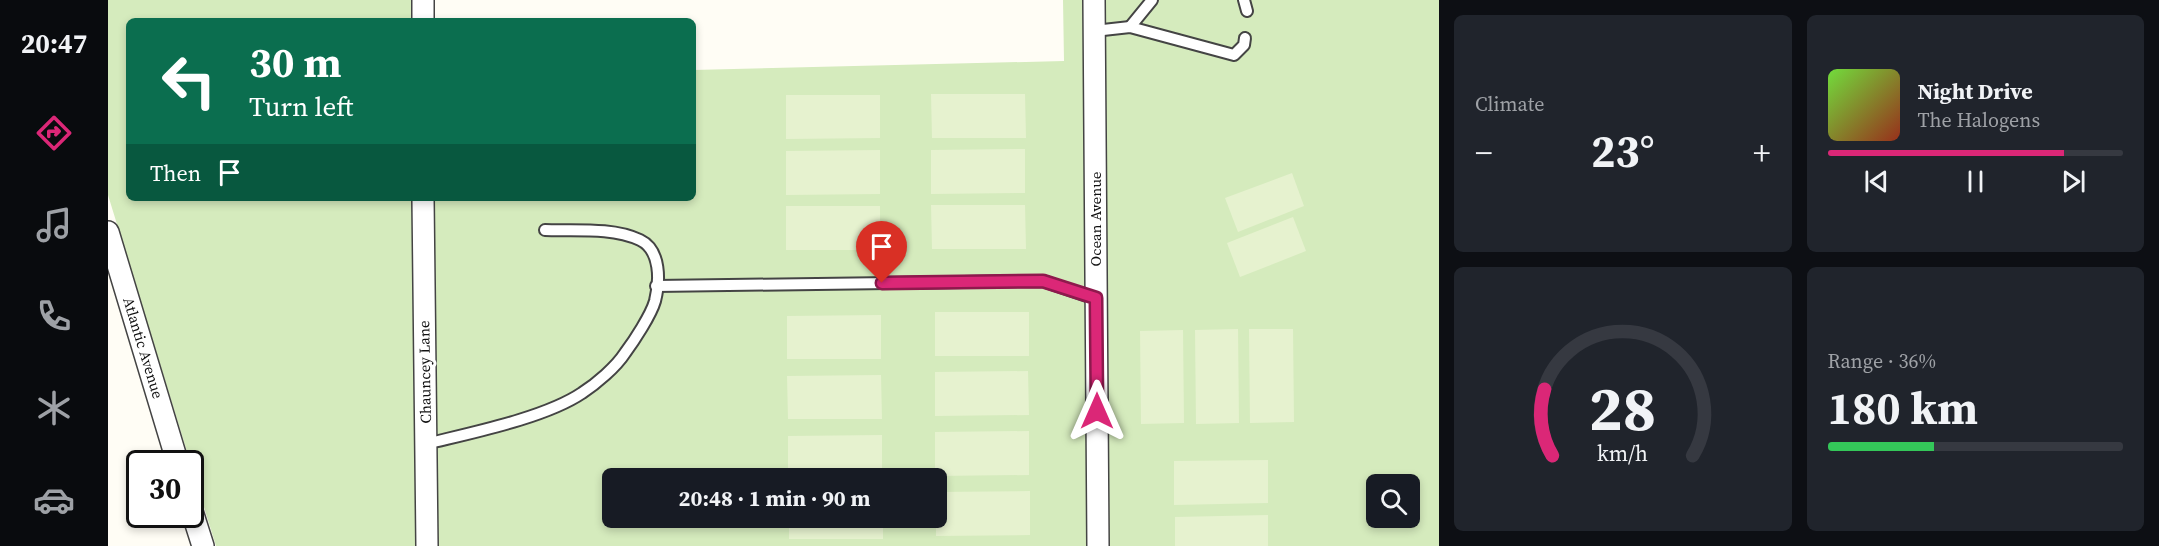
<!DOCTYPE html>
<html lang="en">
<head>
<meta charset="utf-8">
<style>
  body { margin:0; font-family:"Source Serif 4",serif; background:#20242c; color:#f1f3f6; height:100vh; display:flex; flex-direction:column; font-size:22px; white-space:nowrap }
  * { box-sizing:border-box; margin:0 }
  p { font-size:20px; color:#9ea1a6 }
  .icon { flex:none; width:33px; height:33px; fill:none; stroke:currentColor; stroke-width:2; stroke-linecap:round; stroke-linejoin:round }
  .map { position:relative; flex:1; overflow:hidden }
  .panel { display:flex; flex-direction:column; gap:15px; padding:15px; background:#0d0f14; width:720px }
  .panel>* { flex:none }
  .top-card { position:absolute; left:18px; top:18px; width:570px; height:183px; border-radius:9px; box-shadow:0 3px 9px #0003; background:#0b6e4f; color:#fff; overflow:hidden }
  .buttons { position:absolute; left:1258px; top:474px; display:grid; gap:12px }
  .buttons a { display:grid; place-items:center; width:54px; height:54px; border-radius:9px; background:#171b24; box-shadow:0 3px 9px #0003; font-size:30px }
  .speed { position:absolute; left:18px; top:450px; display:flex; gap:12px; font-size:30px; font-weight:700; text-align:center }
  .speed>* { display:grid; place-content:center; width:78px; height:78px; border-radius:50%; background:#171b24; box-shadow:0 3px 9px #0003; line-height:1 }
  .speed .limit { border:3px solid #111; border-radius:9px; background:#fff; color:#111 }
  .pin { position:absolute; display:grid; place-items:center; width:51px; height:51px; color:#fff; margin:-62px -26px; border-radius:50% 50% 50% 0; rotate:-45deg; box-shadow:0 0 6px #0007 }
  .pin .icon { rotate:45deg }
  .me { position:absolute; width:66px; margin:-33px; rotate:0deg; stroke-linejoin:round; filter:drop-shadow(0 0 4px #0008) }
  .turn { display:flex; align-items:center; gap:21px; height:126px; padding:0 24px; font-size:27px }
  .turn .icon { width:78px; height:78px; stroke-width:2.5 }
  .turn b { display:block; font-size:42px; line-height:51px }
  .then { display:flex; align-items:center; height:57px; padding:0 24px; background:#0003; gap:12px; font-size:22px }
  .big { font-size:45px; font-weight:700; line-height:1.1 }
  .panel .card { flex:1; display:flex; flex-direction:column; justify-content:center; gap:9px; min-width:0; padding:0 21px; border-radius:9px; background:#20242c }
  .panel .dial { align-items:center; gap:0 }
  .dial svg { height:156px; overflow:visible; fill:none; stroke:#363941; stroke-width:7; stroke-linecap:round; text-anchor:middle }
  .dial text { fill:#f1f3f6; stroke:none }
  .song { display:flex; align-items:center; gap:18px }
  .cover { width:72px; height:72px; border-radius:9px; background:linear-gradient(135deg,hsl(100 70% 55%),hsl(10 70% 35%)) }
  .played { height:6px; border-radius:3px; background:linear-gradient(90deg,#db2777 80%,#363941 80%) }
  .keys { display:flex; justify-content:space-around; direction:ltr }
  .heat { display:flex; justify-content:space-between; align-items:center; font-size:33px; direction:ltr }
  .charge { height:9px; border-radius:4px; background:linear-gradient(90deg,#34c759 36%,#363941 0) }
  .panel .tiles { flex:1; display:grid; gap:15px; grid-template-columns:repeat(2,1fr) }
  .trip { position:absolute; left:494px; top:468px; width:345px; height:60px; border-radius:9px; background:#171b24; box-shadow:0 3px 9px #0003; font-weight:700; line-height:60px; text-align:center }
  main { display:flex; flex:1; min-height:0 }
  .tabs { display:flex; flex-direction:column; width:108px; justify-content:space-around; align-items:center; background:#090b0e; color:#9ea1a6 }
  .tabs .icon { width:42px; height:42px }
  .tabs .current { color:#db2777 }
  .tabs b { font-size:27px; color:#f1f3f6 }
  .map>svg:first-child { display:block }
  .green { fill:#d5ebbd; fill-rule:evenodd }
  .pitch { fill:#e6f2cf }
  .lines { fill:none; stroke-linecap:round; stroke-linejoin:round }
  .service-casing { stroke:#444; stroke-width:14 }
  .minor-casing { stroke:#444; stroke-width:24 }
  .service { stroke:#fff; stroke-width:10 }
  .minor { stroke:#fff; stroke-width:21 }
  .route-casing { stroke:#8e194d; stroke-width:15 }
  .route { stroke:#db2777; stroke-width:10 }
  .labels { text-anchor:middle; stroke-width:6; stroke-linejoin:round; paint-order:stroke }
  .street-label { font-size:15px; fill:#111; stroke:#fff }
</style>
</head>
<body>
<main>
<nav class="tabs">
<b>20:47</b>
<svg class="icon current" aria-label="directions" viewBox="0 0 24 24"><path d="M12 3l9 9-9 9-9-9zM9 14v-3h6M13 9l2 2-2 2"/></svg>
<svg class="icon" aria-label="music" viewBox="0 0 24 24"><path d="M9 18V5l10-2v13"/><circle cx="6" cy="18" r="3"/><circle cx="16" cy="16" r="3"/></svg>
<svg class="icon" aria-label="phone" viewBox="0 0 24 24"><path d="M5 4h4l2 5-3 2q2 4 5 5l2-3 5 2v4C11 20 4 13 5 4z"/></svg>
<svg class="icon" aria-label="climate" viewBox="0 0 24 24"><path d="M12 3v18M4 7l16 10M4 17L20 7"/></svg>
<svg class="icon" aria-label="car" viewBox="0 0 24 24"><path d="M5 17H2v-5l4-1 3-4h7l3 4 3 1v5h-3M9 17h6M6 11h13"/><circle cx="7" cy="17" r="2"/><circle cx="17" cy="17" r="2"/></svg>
</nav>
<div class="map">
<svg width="1331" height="546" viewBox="0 0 1331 546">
  <rect width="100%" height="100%" fill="#fffdf5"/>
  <path class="green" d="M0 0H313V21H21V198H585V70L956 61 955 0H1331V546H108L0 195ZM504 478H828V518H504ZM1269 484H1302V518H1269Z"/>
  <g class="pitch">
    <polygon points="823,94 917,94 918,138 824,138"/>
    <polygon points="678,95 772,95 772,138 678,139"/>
    <polygon points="917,149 917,193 823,194 823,150"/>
    <polygon points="772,150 772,194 678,195 678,151"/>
    <polygon points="1184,173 1196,206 1130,232 1117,198"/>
    <polygon points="823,205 917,205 918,249 824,249"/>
    <rect x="678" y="206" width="94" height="44"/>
    <polygon points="1185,217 1198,251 1132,277 1119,243"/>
    <rect x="827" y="312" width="94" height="44"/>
    <polygon points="773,315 773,359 679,359 679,316"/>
    <polygon points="1130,329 1131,423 1088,424 1087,330"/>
    <polygon points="1141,329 1185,329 1186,422 1142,423"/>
    <polygon points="1075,330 1076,423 1033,424 1032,331"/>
    <polygon points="920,371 921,415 827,416 827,372"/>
    <polygon points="773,375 774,419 680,419 679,376"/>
    <polygon points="921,431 921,475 827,476 827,432"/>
    <polygon points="774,435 774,478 680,478 680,436"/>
    <polygon points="1160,460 1160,503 1066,505 1066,461"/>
    <polygon points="922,491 922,535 828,536 828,492"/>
    <polygon points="1160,515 1160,546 1067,546 1067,517"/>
    <rect x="681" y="518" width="94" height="21"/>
  </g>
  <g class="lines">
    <defs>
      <g id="service">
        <polyline points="1136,0 1139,11"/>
        <polyline points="1022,27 1044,0"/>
        <polyline points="986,31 1022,27 1126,55 1136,45 1137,38"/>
        <polyline points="548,286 935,281 988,299"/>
        <path d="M318 444C362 433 437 418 474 393 488 384 508 367 517 353 526 341 543 315 547 301 552 281 553 250 532 240 504 227 467 231 437 230"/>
      </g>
      <g id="minor">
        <polyline points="986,0 990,546"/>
        <polyline points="315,21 315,0"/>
        <polyline points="315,198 319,546"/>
        <polyline points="0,232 70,464"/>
        <polyline points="82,505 95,546"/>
      </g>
    </defs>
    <use href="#service" class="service-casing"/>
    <use href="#minor" class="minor-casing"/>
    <use href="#service" class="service"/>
    <use href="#minor" class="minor"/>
  </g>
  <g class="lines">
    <defs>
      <polyline id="route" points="774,283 935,281 988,298 989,411"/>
    </defs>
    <use href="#route" class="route-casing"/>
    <use href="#route" class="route"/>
  </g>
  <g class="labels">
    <g class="street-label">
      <text transform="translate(988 219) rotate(-90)" y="5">Ocean Avenue</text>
      <text transform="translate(35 348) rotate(73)" y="5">Atlantic Avenue</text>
      <text transform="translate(317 372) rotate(-91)" y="5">Chauncey Lane</text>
    </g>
  </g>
</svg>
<div class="buttons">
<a><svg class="icon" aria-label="search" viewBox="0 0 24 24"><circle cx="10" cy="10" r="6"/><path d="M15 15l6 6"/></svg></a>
</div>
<div class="speed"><div class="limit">30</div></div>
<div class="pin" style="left:774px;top:283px;background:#d93025"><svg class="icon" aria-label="arrive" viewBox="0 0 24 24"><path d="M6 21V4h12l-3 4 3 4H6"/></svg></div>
<svg class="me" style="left:989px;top:411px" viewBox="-20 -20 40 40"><path d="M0-17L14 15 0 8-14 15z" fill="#db2777" stroke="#fff" stroke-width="4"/></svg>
<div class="trip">20:48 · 1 min · 90 m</div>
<div class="top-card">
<div class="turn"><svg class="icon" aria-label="left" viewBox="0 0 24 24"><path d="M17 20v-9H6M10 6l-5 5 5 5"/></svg><div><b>30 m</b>Turn left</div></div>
<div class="then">Then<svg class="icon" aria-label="arrive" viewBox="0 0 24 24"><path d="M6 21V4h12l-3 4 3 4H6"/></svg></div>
</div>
</div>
<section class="panel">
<div class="tiles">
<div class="card"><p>Climate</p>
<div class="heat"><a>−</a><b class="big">23°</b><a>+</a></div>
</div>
<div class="card">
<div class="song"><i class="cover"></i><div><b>Night Drive</b><p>The Halogens</p></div></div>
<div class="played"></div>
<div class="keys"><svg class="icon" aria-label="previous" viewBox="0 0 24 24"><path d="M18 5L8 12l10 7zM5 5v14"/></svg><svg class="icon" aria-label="pause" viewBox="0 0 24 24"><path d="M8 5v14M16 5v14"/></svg><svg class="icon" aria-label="next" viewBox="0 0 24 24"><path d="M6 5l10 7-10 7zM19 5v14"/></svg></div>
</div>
<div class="card dial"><svg viewBox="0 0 100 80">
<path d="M14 69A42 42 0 1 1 86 69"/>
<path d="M14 69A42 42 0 0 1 10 35" stroke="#db2777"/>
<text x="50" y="56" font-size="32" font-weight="700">28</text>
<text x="50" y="72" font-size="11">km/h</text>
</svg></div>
<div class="card"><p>Range · 36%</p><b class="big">180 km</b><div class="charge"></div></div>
</div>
</section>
</main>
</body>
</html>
